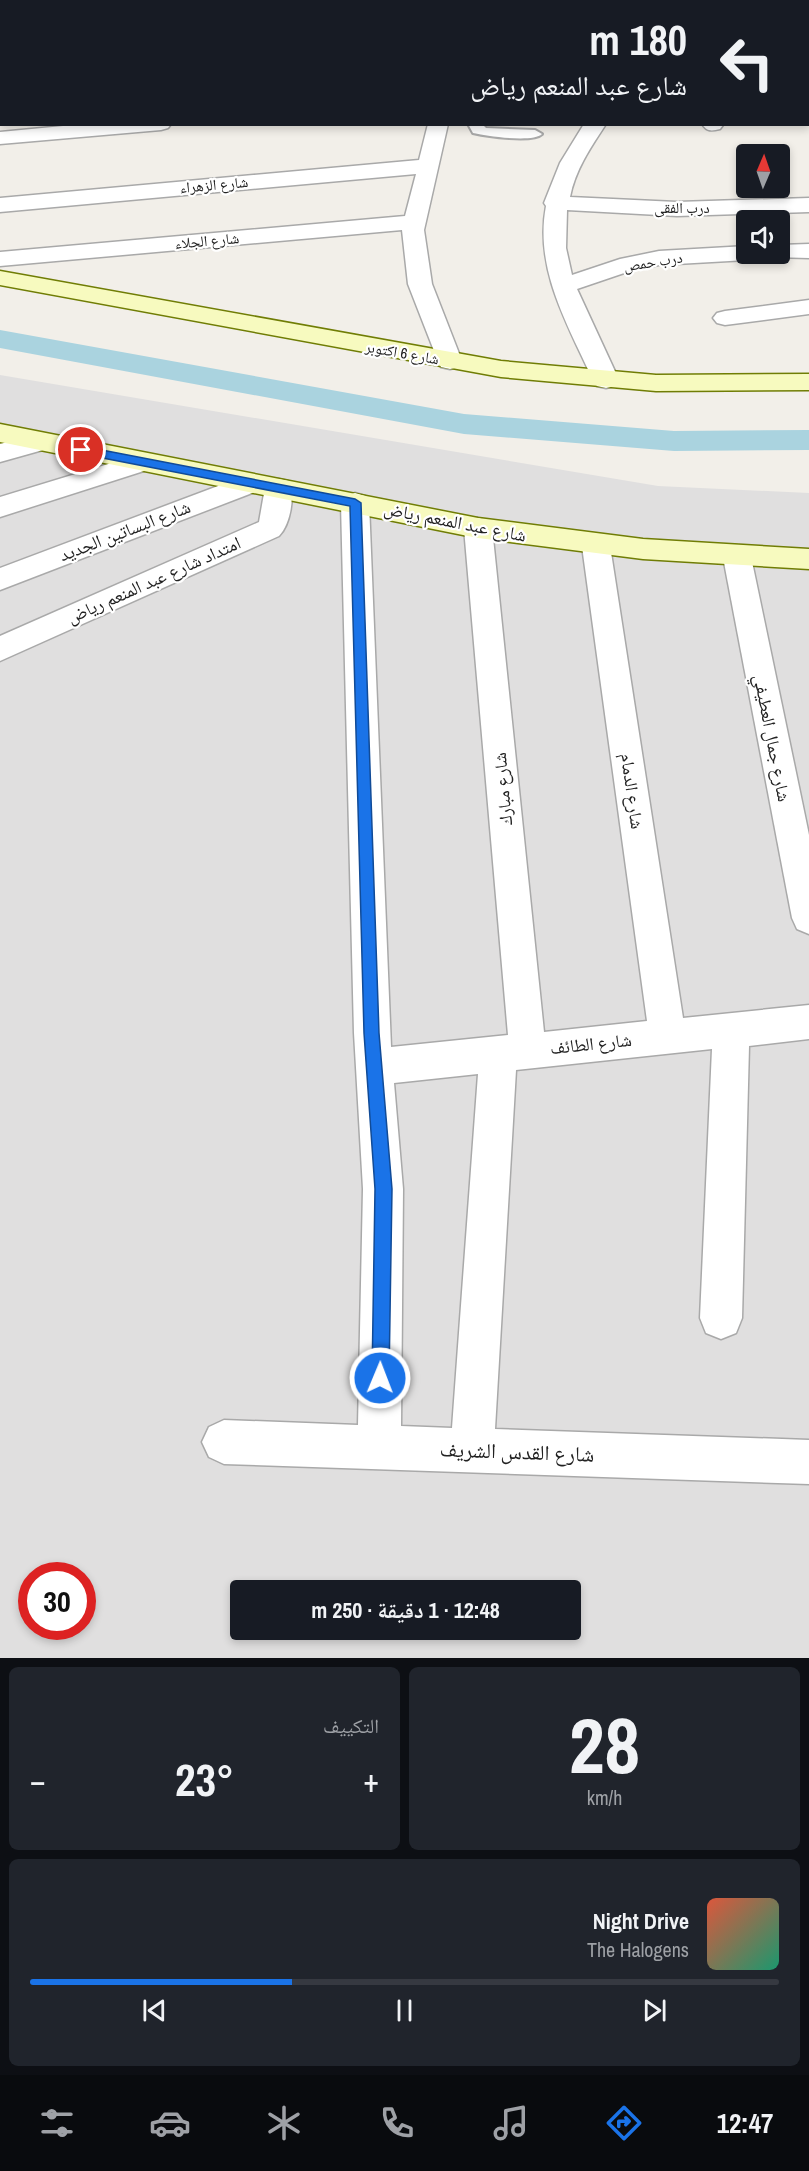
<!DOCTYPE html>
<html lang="ar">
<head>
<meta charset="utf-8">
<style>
  body { margin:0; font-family:"Archivo Narrow","Noto Naskh Arabic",sans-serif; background:#20242c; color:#f1f3f6; direction:rtl; height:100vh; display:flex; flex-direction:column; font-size:22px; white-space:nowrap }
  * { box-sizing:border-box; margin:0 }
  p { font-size:20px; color:#9ea1a6 }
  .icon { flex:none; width:33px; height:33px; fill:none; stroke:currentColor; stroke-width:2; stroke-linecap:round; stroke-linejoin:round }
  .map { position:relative; height:1658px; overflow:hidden; direction:ltr }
  .sheet { display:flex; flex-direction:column; gap:9px; padding:9px; background:#0d0f14; flex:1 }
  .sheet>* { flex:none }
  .hud { position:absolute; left:0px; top:0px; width:810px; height:126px; box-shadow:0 3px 9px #0003; direction:rtl; background:#171b24; color:#f1f3f6; overflow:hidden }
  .needle { width:39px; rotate:2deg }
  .controls { position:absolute; left:736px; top:144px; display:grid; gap:12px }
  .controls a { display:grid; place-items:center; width:54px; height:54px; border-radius:6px; background:#171b24; box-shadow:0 3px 9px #0003; font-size:30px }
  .speed { position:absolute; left:18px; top:1562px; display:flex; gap:12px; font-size:30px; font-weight:700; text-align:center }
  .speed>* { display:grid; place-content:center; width:78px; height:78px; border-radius:50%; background:#171b24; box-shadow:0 3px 9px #0003; line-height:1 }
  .speed .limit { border:9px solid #d22; background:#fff; color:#111 }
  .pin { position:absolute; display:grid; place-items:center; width:51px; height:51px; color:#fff; margin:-26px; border:3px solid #fff; border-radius:50%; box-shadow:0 2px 6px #0007 }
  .me { position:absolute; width:66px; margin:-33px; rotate:1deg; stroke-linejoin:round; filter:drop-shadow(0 0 4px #0008) }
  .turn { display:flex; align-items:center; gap:21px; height:126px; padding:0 24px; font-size:27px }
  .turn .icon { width:78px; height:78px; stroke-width:2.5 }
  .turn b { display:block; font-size:42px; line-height:51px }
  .big { font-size:45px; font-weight:800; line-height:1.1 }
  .sheet .card { flex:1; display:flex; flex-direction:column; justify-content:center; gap:9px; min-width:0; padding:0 21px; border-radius:9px; background:#20242c }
  .sheet .dial { align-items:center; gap:0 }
  .dial b { font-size:78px; line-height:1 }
  .song { display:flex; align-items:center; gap:18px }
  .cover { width:72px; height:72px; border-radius:9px; background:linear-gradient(135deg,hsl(10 70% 55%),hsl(160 70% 35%)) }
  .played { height:6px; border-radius:3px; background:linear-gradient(90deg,#1a73e8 35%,#363941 35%) }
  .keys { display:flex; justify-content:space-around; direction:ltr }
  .heat { display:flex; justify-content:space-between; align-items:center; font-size:33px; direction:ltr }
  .sheet .tiles { flex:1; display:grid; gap:9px; grid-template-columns:1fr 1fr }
  .card:last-child { grid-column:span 2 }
  .trip { position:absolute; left:230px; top:1580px; width:351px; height:60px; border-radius:6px; background:#171b24; box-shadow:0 3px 9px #0003; font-weight:800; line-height:60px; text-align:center; direction:rtl }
  .dock { display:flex; height:96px; justify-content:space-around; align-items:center; background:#090b0e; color:#9ea1a6 }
  .dock .icon { width:42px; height:42px }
  .dock .on { color:#1a73e8 }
  .dock b { font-size:27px; color:#f1f3f6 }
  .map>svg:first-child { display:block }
  .residential { fill:#e0dfdf; fill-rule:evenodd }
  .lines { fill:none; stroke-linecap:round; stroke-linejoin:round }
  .canal { fill:#aad3df; fill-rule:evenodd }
  .lane-casing { stroke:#a9a9a9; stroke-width:4 }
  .street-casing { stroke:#a9a9a9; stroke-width:3 }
  .secondary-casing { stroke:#707d05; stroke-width:3 }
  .lane { fill:#fff; fill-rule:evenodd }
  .street { fill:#fff; fill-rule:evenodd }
  .secondary { fill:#f7fabf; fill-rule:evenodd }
  .route { fill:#1a73e8; stroke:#114b97; stroke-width:1.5 }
  .labels { text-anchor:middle; stroke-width:4.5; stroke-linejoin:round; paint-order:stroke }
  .far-street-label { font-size:15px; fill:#222; stroke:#fff }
  .street-label { font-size:18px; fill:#222; stroke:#fff }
  .near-street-label { font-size:21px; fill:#222; stroke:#fff }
</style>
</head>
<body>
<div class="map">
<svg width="809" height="1658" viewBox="0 0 809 1658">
  <rect width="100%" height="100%" fill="#f2efe9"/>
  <path class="residential" d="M0 375 658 486 809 493V1658H0ZM32 1575H82V1626H32ZM240 1590H570V1629H240Z"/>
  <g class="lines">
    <polygon class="canal" points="0,330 464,414 674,431 809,430 809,450 674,451 464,434 0,348"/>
    <defs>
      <path id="lane" d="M468 124H482L486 128 535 130 542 134C533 143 486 136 473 133Z"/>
      <g id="street">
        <polygon points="577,0 601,0 576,2"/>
        <polygon points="629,0 661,0 662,2 630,2"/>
        <polygon points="797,0 809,0 809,7 808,2 796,2"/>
        <rect x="0" y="36" width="2" height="12"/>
        <rect x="808" y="66" width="1" height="12"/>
        <rect x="808" y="93" width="1" height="12"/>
        <polygon points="84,124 171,124 168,128 161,130 0,144 0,132"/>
        <polygon points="428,124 448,124 424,230 432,284 462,361 459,367 450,369 441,367 438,361 408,284 402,230 0,266 0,252 405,216 416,174 0,212 0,198 419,160"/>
        <path d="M584 124H606C591 147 575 170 570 197L677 202 809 198V212L677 216 567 210 566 248 572 275 620 259 659 251 747 246V254H758L755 258 747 260 659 265 633 270 577 289 619 380 615 386 606 388 597 386 593 380C568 325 534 269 546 206L544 203 560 163Z"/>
        <path d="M702 124H723V125L720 129C712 131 707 132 702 124Z"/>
        <polygon points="809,244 809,258 772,257 770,254 780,254 780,245"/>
        <polygon points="809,300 809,314 725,325 717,323 713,318 717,313 725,311"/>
        <polygon points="41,433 50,436 54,442 50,448 0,462 0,444"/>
        <polygon points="141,454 150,457 154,463 150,469 0,517 0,497"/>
        <polygon points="250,474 260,476 263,483 260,490 0,590 0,568"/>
        <path d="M278 479 288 481C296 495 290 525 279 536L0 661V636L259 522 265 488 268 481Z"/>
        <path d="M355 493 365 496 369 503 391 1047 508 1035 464 528 468 521 478 518 488 521 492 528 544 1032 647 1021 582 546 586 539 596 536 606 539 610 546 683 1018 809 1005V1039L749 1046 742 1318 736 1333 721 1339 706 1333 700 1318 712 1049 516 1070 495 1429 809 1440V1484L224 1464 209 1457 202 1442 209 1427 224 1420 358 1425 363 1189 354 1033 341 503 345 496ZM478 1074 452 1428 401 1426 403 1189 394 1083Z"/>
        <polygon points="737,547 747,550 751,557 809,835 809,934 797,929 792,918 723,557 727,550"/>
      </g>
      <g id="secondary">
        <polygon points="0,271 501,361 656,375 809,374 809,390 656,391 501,377 0,285"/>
        <polygon points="0,424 478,518 643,539 809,549 809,569 643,559 478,538 0,442"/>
      </g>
    </defs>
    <use href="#lane" class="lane-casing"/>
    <use href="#street" class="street-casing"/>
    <use href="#secondary" class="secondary-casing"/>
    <use href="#lane" class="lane"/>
    <use href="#street" class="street"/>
    <use href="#secondary" class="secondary"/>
  </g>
  <polygon class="route" points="81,446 355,499 361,503 379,1033 392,1189 389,1378 387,1384 380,1387 374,1384 372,1378 375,1189 364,1033 350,506 77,453 75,450"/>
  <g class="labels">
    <g class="far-street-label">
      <text transform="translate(214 185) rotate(-5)" y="5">شارع الزهراء</text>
      <text x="682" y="213">درب الفقى</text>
      <text transform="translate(207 241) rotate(-5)" y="5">شارع الجلاء</text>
      <text transform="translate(653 262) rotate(-9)" y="5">درب حمص</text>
      <text transform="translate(402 353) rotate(10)" y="5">شارع 6 اكتوبر</text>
    </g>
    <g class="street-label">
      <text transform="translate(455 522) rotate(11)" y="6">شارع عبد المنعم رياض</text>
      <text transform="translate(125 531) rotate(-21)" y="6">شارع البساتين الجديد</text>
      <text transform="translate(154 580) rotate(-24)" y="6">امتداد شارع عبد المنعم رياض</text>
      <text transform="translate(772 738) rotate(79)" y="6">شارع جمال العطيفي</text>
      <text transform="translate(503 789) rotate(-95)" y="6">شارع مبارك</text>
      <text transform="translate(632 791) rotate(82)" y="6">شارع الدمام</text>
      <text transform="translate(591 1044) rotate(-6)" y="6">شارع الطائف</text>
    </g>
    <g class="near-street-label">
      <text transform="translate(517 1452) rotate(2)" y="7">شارع القدس الشريف</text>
    </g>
  </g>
</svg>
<div class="controls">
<a><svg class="needle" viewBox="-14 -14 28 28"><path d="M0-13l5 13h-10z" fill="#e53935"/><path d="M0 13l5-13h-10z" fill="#9ea1a6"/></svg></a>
<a><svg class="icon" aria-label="sound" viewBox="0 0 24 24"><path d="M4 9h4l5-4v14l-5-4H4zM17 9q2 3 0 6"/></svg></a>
</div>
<div class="speed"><div class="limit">30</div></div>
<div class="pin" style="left:81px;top:450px;background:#d93025"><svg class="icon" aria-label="arrive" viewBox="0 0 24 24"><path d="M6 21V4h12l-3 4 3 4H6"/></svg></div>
<svg class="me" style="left:380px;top:1378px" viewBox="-20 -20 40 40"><circle r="17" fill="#1a73e8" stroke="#fff" stroke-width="3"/><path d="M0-11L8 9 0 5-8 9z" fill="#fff"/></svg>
<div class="trip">12:48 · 1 دقيقة · 250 m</div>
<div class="hud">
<div class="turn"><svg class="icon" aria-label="left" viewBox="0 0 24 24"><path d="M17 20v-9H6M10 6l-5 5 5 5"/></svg><div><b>180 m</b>شارع عبد المنعم رياض</div></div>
</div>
</div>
<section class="sheet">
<div class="tiles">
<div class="card dial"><b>28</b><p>km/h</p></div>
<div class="card"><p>التكييف</p>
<div class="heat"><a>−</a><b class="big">23°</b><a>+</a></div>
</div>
<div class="card">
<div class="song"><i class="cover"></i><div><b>Night Drive</b><p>The Halogens</p></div></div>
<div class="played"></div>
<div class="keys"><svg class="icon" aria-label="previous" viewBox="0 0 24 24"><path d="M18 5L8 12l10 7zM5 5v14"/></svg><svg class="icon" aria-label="pause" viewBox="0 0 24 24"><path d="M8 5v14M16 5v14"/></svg><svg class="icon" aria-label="next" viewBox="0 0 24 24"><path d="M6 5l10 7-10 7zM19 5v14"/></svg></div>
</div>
</div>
</section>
<nav class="dock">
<b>12:47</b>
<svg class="icon on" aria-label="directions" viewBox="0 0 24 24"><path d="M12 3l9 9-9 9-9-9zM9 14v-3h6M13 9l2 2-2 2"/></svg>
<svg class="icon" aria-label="music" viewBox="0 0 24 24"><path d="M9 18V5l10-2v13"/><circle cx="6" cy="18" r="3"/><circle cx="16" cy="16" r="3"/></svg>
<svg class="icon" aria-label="phone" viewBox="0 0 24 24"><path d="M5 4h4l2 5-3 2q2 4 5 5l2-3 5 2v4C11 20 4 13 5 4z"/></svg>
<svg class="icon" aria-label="climate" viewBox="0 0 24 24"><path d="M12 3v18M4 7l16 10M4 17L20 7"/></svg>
<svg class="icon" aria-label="car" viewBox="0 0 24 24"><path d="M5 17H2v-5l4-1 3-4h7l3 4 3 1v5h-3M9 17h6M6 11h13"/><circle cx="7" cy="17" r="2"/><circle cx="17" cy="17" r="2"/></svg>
<svg class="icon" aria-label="filters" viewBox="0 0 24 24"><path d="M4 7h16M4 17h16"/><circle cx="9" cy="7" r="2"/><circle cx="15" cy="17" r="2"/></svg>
</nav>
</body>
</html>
